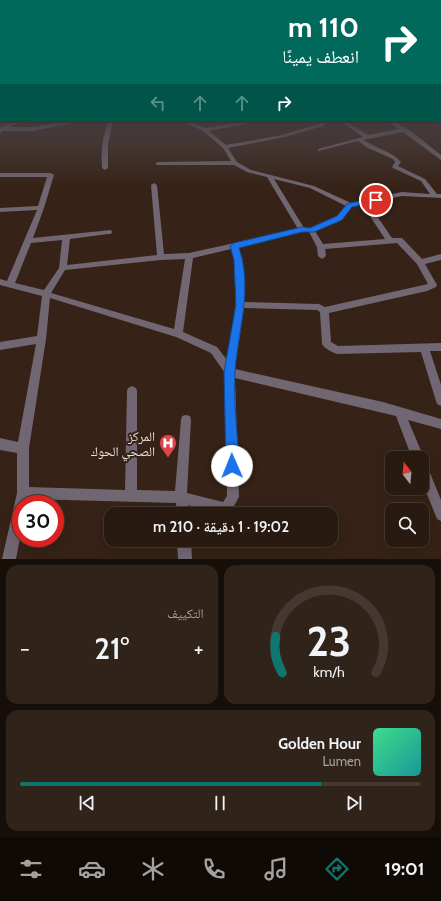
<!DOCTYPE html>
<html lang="ar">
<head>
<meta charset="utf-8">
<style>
  body { margin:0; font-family:Cabin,"Noto Naskh Arabic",sans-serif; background:#302319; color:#f1f3f6; direction:rtl; height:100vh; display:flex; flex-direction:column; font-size:15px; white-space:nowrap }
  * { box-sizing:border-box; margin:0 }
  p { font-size:13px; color:#a5a19f }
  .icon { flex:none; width:22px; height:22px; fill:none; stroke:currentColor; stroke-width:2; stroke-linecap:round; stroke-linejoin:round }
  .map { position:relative; height:559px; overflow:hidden; direction:ltr }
  .details { display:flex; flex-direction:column; gap:6px; padding:6px; background:#160e09; flex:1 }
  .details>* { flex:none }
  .banner { position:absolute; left:0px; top:0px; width:441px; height:122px; box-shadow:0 4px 16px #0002,0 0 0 1px #443830; direction:rtl; background:#00695c; color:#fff; overflow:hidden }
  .needle { width:26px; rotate:344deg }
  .tools { position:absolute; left:385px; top:451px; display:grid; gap:8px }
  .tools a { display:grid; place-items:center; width:44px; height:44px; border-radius:8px; background:#281a10; box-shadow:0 4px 16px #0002,0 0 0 1px #443830; font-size:20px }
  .speed { position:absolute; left:12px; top:495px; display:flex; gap:8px; font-size:20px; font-weight:700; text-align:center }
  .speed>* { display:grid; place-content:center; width:52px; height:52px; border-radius:50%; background:#281a10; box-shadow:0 4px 16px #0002,0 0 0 1px #443830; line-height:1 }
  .speed .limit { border:6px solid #d22; background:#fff; color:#111 }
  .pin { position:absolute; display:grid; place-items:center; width:34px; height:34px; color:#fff; margin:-17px; border:2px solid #fff; border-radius:50%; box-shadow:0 1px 4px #0007 }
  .me { position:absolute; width:44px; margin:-22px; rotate:359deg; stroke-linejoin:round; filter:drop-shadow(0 0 3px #0008) }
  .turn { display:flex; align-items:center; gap:14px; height:84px; padding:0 16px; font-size:18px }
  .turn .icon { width:52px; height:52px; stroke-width:2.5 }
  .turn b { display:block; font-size:28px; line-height:34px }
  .lanes { display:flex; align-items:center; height:38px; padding:0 16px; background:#0003; justify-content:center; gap:20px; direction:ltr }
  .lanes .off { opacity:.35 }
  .big { font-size:30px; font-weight:600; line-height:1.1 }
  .details .card { flex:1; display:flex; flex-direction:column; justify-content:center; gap:6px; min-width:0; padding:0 14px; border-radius:12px; background:#302319 }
  .details .dial { align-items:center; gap:0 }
  .dial svg { height:104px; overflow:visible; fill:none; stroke:#443830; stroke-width:7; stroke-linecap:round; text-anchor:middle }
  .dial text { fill:#f1f3f6; stroke:none }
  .song { display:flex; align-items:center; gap:12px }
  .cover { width:48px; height:48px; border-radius:6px; background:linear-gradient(135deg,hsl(150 70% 55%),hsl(180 70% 35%)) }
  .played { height:4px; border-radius:2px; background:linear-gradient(90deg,#0f766e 75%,#443830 75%) }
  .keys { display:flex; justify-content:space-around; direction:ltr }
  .heat { display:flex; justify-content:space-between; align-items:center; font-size:22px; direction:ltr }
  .details .tiles { flex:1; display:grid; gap:6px; grid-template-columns:1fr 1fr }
  .card:last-child { grid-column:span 2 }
  .trip { position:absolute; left:104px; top:507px; width:234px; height:40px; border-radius:12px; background:#281a10; box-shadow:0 4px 16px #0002,0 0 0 1px #443830; font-weight:600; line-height:40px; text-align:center; direction:rtl }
  .tabs { display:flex; height:64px; justify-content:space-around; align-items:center; background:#100a06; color:#a5a19f }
  .tabs .icon { width:28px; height:28px }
  .tabs .active { color:#0f766e }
  .tabs b { font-size:18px; color:#f1f3f6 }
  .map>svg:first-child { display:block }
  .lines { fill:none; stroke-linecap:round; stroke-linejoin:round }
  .street { fill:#716772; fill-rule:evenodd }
  .route { fill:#1a73e8; stroke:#114b97 }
  .labels { text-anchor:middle; stroke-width:4; stroke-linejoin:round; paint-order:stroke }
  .near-poi-label { font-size:13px; fill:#eee0d9; stroke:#362216; text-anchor:end }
</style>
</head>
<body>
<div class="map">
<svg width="441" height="559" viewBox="0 0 441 559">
  <rect width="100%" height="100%" fill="#362216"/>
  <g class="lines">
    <g class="street">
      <rect x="0" y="113" width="1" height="2"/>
      <polygon points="440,118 441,118 441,121 439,121"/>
      <polygon points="16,121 22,121 9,127 33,127 71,121 82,121 33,131 3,131 0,133 0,128"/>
      <path d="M109 121H113L108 144V168L105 170 102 168C101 151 102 136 109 121Z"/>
      <path d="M181 121H187L205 128 248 121H258L209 131 226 145 282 135 319 124 322 121H327L323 126 285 137 228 148 237 162 251 170 314 186 351 203 402 192 430 194 421 181 393 168 392 167 395 162 393 159 368 148 358 141 318 151V149L363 137 341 121H346L368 135 399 129 387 121C402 121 428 145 441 155V160L403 132 363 140C374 147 393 152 401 162L398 166 425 179 437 194H441V198L402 196 368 203 392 238H402L422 259 441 254V260L425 264 437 285 436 287 427 291 329 313 331 342 338 346 441 343V351H430L441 385V406L437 404 436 401 421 352 337 354C332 352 325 349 322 344L320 312 317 310 244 308 235 369 383 402 441 419V429L408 420 424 458 422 461 426 463 441 500V521L437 519 422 482V458H412L396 416 235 378 239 497 230 513 222 514 188 505 189 514H177L176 503 28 499 27 504H21V533L16 559H2L17 493V453L0 450V438L18 442 36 344 0 350V342L37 336 42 296 0 285V279L7 281 37 210 0 212V208L38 206 47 177H0V173H51L54 175 44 208 33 238 111 230 112 232 111 234H108L70 239 67 265 157 255 151 185 154 183 157 185 164 254 189 253 298 229 267 177 247 172 234 165H156V163L158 162 231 161 223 148 203 131ZM274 179 310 188 346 206 337 216 310 228H304ZM362 204 385 239 323 244 315 231 341 220 352 206ZM302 232H309L317 247 318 256 322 259 326 256 325 249 397 243 417 264 428 284 325 307 319 304 244 302 243 260 238 247ZM62 240 59 268 44 290 15 283 31 243ZM231 249C243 282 232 326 227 360L217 347 183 332 193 258ZM185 259 174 329 51 293 65 270 161 260ZM50 298 176 337 211 353 225 373 227 496 223 502 187 493 191 420 190 416 186 415 182 416 181 420 175 491 137 490V391L136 388 132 386 128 388 127 391 125 490 29 487V448L46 339Z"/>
      <polygon points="177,540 191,540 192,559 178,559"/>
    </g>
  </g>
  <linearGradient id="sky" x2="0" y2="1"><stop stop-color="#1e130c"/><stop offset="0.59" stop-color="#4c4447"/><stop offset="1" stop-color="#4c4447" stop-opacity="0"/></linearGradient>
  <rect width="441" height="190" fill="url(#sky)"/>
  <path class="route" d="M376 197 379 198V201L352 207 342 220 314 232H302L239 248C253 290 238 329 235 371 233 402 238 435 239 466L237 471 232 473 227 471 226 466 224 372 236 305 234 260 230 246 234 243 302 227 310 228 337 216 347 204Z"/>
  <defs>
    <symbol id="hospital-pin" viewBox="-11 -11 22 30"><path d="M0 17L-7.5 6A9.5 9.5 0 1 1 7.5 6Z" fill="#e0444e" stroke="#362216"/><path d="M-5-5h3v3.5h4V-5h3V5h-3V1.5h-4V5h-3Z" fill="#fff"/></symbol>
  </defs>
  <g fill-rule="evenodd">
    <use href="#hospital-pin" x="158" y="433" width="20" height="27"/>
  </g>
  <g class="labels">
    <g class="near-poi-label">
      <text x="155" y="441">المركز<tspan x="155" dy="15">الصحي الحوك</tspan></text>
    </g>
  </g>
</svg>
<div class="tools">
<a><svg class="needle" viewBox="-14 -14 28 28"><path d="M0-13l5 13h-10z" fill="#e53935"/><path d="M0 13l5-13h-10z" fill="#a5a19f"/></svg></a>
<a><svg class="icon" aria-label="search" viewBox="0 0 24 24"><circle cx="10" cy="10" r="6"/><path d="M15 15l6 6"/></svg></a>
</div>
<div class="speed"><div class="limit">30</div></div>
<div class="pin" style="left:376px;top:200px;background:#d93025"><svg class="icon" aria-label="arrive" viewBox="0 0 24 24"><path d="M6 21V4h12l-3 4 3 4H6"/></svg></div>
<svg class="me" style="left:232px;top:466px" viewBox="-20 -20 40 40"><circle r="19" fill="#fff"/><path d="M0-13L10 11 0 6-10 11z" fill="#1a73e8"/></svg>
<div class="trip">19:02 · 1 دقيقة · 210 m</div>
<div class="banner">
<div class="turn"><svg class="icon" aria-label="right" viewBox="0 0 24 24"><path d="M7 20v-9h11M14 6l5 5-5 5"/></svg><div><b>110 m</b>انعطف يمينًا</div></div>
<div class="lanes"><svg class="icon off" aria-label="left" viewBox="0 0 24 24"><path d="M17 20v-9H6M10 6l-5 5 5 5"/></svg><svg class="icon off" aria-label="ahead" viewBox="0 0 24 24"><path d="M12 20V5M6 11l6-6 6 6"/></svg><svg class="icon off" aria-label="ahead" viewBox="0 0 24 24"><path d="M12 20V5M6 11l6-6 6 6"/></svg><svg class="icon" aria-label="right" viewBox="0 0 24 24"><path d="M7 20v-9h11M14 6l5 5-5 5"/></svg></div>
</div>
</div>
<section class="details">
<div class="tiles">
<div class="card dial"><svg viewBox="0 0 100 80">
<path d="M14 69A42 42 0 1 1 86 69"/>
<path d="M14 69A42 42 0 0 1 9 41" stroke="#0f766e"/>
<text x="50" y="56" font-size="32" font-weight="700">23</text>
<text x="50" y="72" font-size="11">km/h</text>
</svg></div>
<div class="card"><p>التكييف</p>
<div class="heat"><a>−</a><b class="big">21°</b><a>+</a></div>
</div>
<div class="card">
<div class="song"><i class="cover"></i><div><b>Golden Hour</b><p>Lumen</p></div></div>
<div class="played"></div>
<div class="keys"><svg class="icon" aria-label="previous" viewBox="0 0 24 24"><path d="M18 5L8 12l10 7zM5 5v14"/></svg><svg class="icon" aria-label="pause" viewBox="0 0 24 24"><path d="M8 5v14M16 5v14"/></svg><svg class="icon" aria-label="next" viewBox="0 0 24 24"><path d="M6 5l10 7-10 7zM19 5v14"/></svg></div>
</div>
</div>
</section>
<nav class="tabs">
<b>19:01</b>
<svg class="icon active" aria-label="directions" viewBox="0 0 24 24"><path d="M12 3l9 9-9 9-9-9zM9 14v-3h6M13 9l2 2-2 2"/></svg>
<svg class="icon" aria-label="music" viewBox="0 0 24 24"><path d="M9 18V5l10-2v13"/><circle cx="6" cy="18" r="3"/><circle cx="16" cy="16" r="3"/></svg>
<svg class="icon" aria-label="phone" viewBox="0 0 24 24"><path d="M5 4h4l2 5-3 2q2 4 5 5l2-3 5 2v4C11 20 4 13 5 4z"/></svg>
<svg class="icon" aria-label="climate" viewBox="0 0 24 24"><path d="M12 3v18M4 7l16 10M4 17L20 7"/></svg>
<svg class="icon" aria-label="car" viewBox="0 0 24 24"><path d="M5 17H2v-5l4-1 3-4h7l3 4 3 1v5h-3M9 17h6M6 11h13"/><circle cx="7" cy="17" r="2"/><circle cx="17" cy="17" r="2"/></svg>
<svg class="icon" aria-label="filters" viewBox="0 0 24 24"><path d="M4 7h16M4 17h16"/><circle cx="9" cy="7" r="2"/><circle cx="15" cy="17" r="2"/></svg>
</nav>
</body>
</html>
